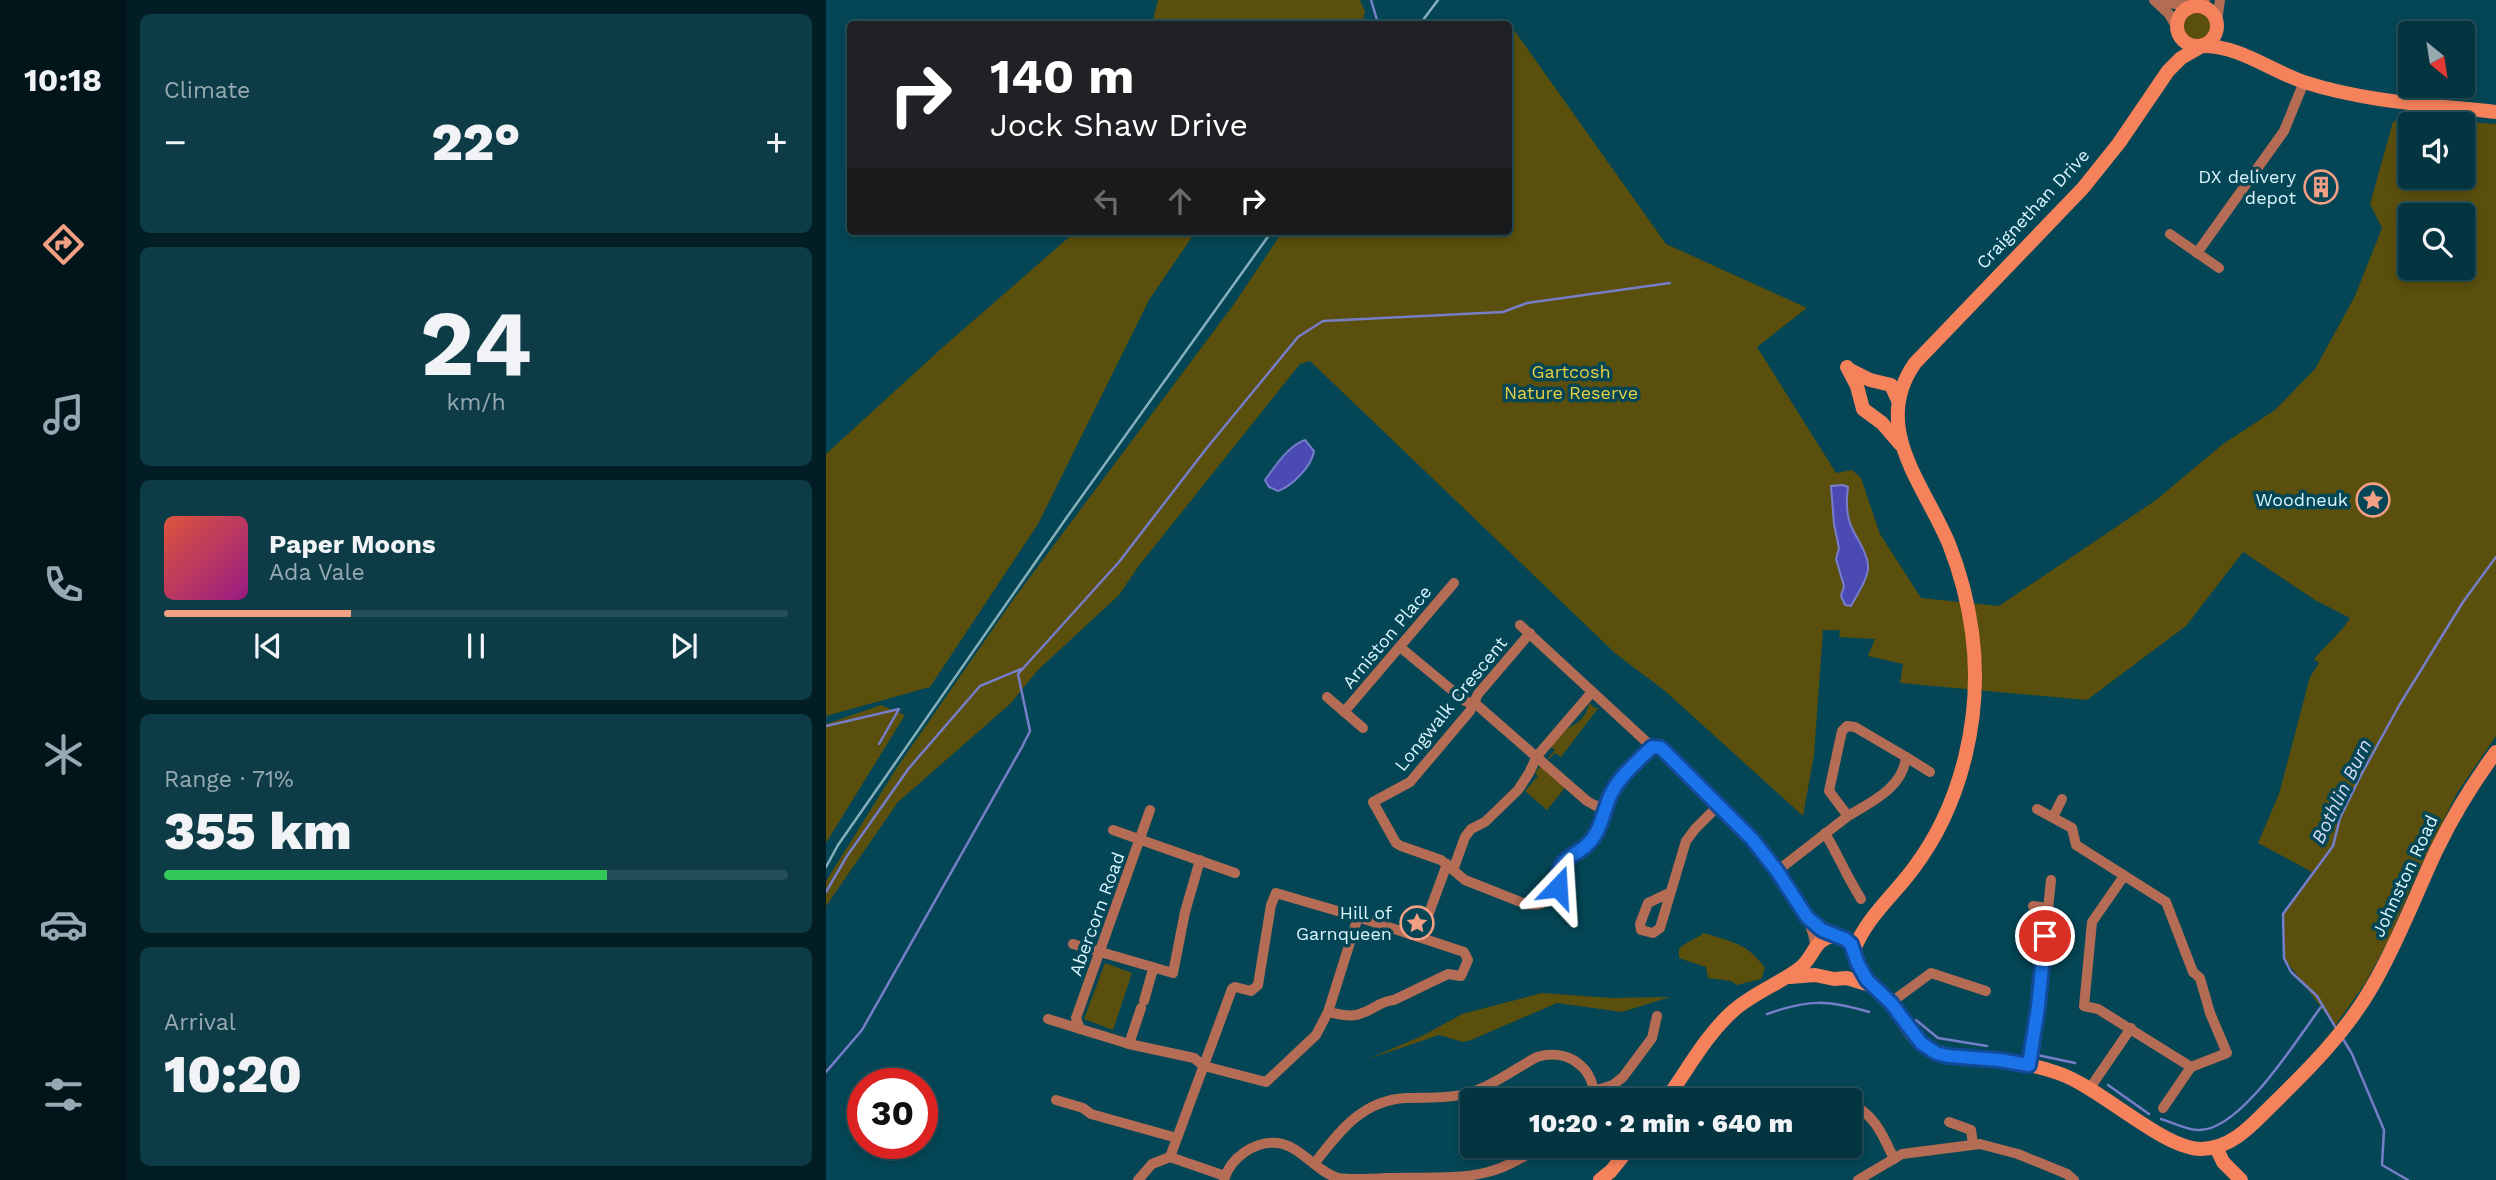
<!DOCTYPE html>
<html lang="en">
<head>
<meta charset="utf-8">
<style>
  body { margin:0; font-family:"Work Sans",sans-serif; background:#0d3c47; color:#f1f3f6; height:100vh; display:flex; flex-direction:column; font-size:26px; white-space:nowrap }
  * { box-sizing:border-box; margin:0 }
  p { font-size:23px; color:#97aab1 }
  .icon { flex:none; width:38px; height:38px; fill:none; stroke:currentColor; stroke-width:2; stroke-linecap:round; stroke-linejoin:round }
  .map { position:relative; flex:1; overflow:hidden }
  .sheet { display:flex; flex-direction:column; gap:14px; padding:14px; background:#021d23; width:700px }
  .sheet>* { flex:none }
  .hud { position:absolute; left:21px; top:21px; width:665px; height:214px; border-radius:7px; box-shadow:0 4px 10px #0003,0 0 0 2px #244f59; background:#202124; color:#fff; overflow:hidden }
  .needle { width:46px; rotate:150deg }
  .controls { position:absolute; left:1572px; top:21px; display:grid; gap:14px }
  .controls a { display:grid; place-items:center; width:77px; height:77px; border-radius:7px; background:#033440; box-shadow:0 4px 10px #0003,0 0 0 2px #244f59; font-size:35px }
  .speed { position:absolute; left:21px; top:1068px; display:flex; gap:14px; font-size:35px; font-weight:700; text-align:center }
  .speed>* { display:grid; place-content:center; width:91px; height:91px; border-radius:50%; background:#033440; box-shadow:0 4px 10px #0003,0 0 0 2px #244f59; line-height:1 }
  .speed .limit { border:10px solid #d22; background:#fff; color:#111 }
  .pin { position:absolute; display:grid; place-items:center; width:60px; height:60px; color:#fff; margin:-30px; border:4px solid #fff; border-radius:50%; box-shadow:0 2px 7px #0007 }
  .me { position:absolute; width:77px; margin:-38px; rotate:20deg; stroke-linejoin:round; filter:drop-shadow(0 0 5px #0008) }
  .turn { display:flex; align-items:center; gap:24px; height:147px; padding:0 28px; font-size:32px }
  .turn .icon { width:91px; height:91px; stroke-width:2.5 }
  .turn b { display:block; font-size:49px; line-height:60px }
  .lanes { display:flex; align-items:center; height:66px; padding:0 28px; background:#0003; justify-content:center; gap:35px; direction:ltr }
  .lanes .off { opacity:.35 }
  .big { font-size:52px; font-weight:800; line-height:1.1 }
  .sheet .card { flex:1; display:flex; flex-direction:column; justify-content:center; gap:10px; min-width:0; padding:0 24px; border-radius:10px; background:#0d3c47 }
  .sheet .dial { align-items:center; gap:0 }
  .dial b { font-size:91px; line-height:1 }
  .song { display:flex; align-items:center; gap:21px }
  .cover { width:84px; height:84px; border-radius:10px; background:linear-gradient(135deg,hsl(10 70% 55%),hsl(310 70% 35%)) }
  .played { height:7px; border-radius:4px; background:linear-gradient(90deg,#f39f84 30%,#244f59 30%) }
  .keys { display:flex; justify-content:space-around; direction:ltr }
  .heat { display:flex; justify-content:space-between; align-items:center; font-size:38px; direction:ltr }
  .charge { height:10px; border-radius:5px; background:linear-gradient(90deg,#34c759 71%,#244f59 0) }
  .trip { position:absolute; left:634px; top:1088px; width:402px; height:70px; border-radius:7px; background:#033440; box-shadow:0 4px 10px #0003,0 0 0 2px #244f59; font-weight:800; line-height:70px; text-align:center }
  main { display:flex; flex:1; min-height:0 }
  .menu { display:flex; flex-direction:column; width:126px; justify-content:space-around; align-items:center; background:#01151a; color:#97aab1 }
  .menu .icon { width:49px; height:49px }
  .menu .selected { color:#f39f84 }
  .menu b { font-size:32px; color:#f1f3f6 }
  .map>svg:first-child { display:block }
  .green { fill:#5a4f0d; fill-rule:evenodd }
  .water { fill:#4b49b2; stroke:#767dc9; stroke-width:2 }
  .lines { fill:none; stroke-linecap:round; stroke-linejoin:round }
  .stream { stroke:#767dc9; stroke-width:2.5 }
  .street { stroke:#b56c54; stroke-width:10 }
  .secondary { stroke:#f6825c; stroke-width:14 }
  .rail { stroke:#84afbb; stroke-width:2.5 }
  .route-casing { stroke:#114b97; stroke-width:18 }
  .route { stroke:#1a73e8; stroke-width:12 }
  .labels { text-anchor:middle; stroke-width:7; stroke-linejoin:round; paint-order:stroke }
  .poi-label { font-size:18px; fill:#d9f5fe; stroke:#044655; text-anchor:end }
  .street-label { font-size:18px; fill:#d9f5fe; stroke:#044655 }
  .park-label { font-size:18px; fill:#e7ce43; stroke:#044655 }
  .water-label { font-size:19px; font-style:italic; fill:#d6daf6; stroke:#044655 }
</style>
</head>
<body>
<main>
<nav class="menu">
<b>10:18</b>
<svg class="icon selected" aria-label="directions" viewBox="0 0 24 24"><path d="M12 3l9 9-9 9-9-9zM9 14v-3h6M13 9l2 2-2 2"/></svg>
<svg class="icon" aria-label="music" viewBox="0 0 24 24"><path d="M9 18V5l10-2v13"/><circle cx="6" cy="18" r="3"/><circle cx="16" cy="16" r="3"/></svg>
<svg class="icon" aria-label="phone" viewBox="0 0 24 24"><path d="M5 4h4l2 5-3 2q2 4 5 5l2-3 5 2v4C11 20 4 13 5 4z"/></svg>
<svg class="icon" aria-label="climate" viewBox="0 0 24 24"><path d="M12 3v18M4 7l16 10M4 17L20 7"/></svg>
<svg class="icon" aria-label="car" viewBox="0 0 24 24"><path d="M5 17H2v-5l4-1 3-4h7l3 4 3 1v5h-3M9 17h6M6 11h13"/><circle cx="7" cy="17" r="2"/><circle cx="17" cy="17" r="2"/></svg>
<svg class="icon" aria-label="filters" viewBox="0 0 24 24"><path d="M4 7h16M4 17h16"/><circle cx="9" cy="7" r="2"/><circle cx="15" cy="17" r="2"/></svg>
</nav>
<section class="sheet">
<div class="card"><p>Climate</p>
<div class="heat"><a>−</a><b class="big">22°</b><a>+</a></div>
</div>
<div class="card dial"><b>24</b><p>km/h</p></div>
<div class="card">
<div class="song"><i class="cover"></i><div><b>Paper Moons</b><p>Ada Vale</p></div></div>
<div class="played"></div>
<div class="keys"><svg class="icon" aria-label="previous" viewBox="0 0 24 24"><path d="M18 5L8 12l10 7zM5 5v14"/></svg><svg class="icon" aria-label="pause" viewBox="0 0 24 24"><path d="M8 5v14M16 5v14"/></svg><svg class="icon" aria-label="next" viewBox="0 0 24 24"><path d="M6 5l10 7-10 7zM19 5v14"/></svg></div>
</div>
<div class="card"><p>Range · 71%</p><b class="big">355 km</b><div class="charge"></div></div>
<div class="card"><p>Arrival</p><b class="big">10:20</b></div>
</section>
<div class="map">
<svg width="1670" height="1180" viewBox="0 0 1670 1180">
  <rect width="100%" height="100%" fill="#044655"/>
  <g class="green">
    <polygon points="332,0 534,0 539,12 536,24 326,24"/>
    <circle cx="1371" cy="26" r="14"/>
    <path d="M683 30H688L840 244 981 308 931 347 1010 473 1026 470 1035 478 1054 534 1095 598 1173 606 1330 500 1397 444 1449 410 1489 369 1529 296 1556 228 1544 204 1567 122 1578 117 1670 124V736L1631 793 1589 878 1562 941 1540 982 1509 1026 1458 958 1457 914 1486 872 1432 843 1453 794 1484 677 1493 663 1488 659 1517 628 1524 618 1489 600 1417 552 1360 626 1261 700 1074 683 1077 664 1042 656 1049 639 1013 637 1014 630H997L988 755 977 816 839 691 790 654 484 361 474 364 312 567 293 595 212 670 184 704 72 802 0 906V881L72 766 189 597 408 304 457 231H682ZM1584 124H1636V177H1584ZM1584 215H1636V268H1584Z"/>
    <polygon points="250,231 370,231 323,300 212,524 104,687 0,716 0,454 116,348"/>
    <path d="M763 703 769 708 773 707 735 757 729 753 723 759 722 758 729 750 725 747C730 741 735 732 741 729 753 722 760 718 763 703Z"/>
    <polygon points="55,705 79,715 0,843 0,724"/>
    <polygon points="716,764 742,784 721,810 699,791 712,776 709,773"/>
    <path d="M878 933C906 942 921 943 939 968L935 979 911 985 905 981 882 978 880 967 853 958V949C861 941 870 939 878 933Z"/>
    <polygon points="279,963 306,973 287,1030 258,1019"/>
    <polygon points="716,993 786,998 844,997 796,1012 731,1003 645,1040 637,1042 613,1035 542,1059 598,1035 636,1014"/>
  </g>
  <g class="water">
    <path d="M479 440 488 451C486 466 466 486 452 491L443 487 439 480C450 465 462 446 479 440Z"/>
    <path d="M1017 485 1022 487C1020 501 1020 517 1027 530 1032 541 1041 552 1042 565 1043 578 1031 594 1025 606L1019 605 1015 596 1018 586 1010 559 1013 548 1008 524 1005 486Z"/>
  </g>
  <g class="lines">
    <g class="stream">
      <polyline points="545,0 551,20 550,24"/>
      <polyline points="0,726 73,709 53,744"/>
      <polyline points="0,892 21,856 83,768 154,686 195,669"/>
      <path d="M941 1014C983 999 1001 1000 1043 1012"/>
      <polyline points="1090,1020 1112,1038 1161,1046"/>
      <polyline points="1511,1030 1491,996 1465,972 1458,958 1457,914 1507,846 1514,818 1535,775 1574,704 1637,602 1670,557"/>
      <polyline points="1517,1039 1526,1054 1558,1130 1556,1165 1582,1180"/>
      <polyline points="1211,1055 1249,1063"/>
      <polyline points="0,1072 36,1030 196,747 204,731 192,674 293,562 380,449 472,337 497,321 677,312 701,303 844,283"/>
      <polyline points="1282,1085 1323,1114"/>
      <path d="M1335 1119C1346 1122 1360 1130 1372 1130 1414 1132 1471 1039 1495 1007"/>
    </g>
    <g class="street">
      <polyline points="1328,0 1343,14 1351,28"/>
      <polyline points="1332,2 1368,6"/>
      <polyline points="1369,6 1379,0"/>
      <polyline points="1391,21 1394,0"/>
      <polyline points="1344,234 1393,268"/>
      <polyline points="1371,253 1458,131 1478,82"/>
      <path d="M694 625 826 747 835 748C875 785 989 893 989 948"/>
      <path d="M704 633 652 694 644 711 584 782 547 802 570 843 575 846 615 860 639 880 700 904C709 905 718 905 725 898 736 888 727 874 735 864 745 852 760 850 768 836 776 824 778 809 784 796 793 777 811 762 826 747"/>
      <polyline points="574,647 639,701 651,705 761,801 770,806 780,805"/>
      <polyline points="501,697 537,728"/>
      <polyline points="518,712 628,583"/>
      <polyline points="1080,757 1104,772"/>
      <polyline points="1211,809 1246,828 1250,845 1340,902 1367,972 1374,978 1384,1013 1401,1053 1365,1067 1272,1009 1258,1006 1266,922 1298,876"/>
      <polyline points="1227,817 1236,799"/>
      <polyline points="287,830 409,873"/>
      <path d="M999 833C1012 855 1021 877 1035 899"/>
      <polyline points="627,870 639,837 645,829 659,822 692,790 703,773 711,756 766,692"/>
      <path d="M951 871 1022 816 1003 791 1016 731 1021 726 1029 727 1080 757C1077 788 1045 802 1022 816"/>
      <polyline points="843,893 822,903 814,924 815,930 827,933 834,928 860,841 869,829 892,806"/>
      <polyline points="1207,906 1222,908"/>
      <polyline points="603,913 621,864"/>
      <polyline points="247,944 347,973 359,912 374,860"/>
      <polyline points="318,1001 327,969"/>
      <polyline points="1064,1003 1105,973 1160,991"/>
      <polyline points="222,1019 303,1044 368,1058 378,1066 440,1082 490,1035 502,1012 532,917"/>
      <polyline points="254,1029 250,1018 324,810"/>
      <polyline points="303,1044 315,1008"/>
      <polyline points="1203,1065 1212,1007 1225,880"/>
      <polyline points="1264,1088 1305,1028"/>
      <polyline points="768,1091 787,1085 797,1077 826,1038 831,1016"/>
      <polyline points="230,1100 257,1108 265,1114 351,1138"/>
      <polyline points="948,1101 985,1096 1013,1101"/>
      <path d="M1024 1104C1048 1112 1058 1138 1068 1159"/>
      <polyline points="1337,1108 1365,1067"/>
      <polyline points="1123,1122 1145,1130 1147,1144"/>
      <path d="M344 1157 406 989 409 987 425 991 432 985 445 905 450 893 532 917 638 952 642 960 635 976 622 974 568 1000C555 1001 548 1009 536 1013 526 1018 513 1014 502 1012"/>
      <polyline points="344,1157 399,1176"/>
      <path d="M488 1164C513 1132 536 1100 580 1098 600 1097 620 1099 639 1094 664 1088 688 1069 711 1057 741 1048 770 1067 768 1101"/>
      <polyline points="312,1180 326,1164 344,1157"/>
      <path d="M398 1180C404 1158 429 1140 452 1143 475 1146 489 1171 512 1178 526 1180 545 1179 560 1178 593 1177 631 1180 662 1172 681 1167 699 1156 716 1146"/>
      <polyline points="1032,1180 1076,1154 1154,1144 1192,1154 1241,1174 1248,1180"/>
    </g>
    <g class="secondary">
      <circle cx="1371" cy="26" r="20"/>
      <path d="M1377 46C1414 46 1443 70 1478 82 1540 102 1605 105 1670 112"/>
      <polyline points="1021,367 1031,386 1037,409 1056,423 1074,444"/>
      <polyline points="1024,370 1044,380 1065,385 1072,400"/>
      <path d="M1028 950C1040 918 1067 896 1087 869 1137 803 1157 713 1146 632 1142 602 1134 572 1123 544 1098 484 1044 427 1089 363L1257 188 1293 143 1342 71 1355 58 1376 46"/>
      <polyline points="964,977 989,975 1008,979 1021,978 1047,986"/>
      <path d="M839 1101C861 1071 879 1036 907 1011 927 993 953 984 974 968 988 957 988 939 1007 936 1014 936 1021 939 1025 945 1031 953 1032 965 1037 974 1044 984 1054 991 1062 1001 1077 1017 1085 1042 1107 1052 1126 1060 1150 1058 1170 1060 1190 1062 1212 1066 1232 1073 1274 1087 1337 1149 1375 1149 1405 1149 1426 1125 1445 1106 1483 1069 1521 1031 1547 985 1572 942 1589 896 1610 851 1627 816 1647 783 1670 752"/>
      <polyline points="1390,1147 1397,1162 1415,1180"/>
      <polyline points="774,1180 785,1171 805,1146"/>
    </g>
    <g class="rail">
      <polyline points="594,24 612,0"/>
      <polyline points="0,867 12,845 241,517 446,231"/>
    </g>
  </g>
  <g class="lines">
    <defs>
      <path id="route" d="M732 887C730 850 750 862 767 838 777 825 778 807 786 792 795 775 812 761 826 747L835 748 926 839 951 871 981 917 996 930 1019 939 1025 944 1032 964 1041 980 1065 1003 1095 1043 1110 1053 1122 1056 1173 1060 1203 1065 1212 1007 1219 936"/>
    </defs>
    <use href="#route" class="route-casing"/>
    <use href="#route" class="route"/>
  </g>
  <defs>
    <symbol id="building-ring" viewBox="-11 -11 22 22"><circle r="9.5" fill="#044655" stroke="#f39f84" stroke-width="1.5"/><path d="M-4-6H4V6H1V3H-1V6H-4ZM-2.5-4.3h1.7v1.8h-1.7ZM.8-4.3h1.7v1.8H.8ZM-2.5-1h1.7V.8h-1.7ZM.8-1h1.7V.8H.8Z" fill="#f39f84"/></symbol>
    <symbol id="sight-ring" viewBox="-11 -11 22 22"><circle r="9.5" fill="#044655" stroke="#f39f84" stroke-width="1.5"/><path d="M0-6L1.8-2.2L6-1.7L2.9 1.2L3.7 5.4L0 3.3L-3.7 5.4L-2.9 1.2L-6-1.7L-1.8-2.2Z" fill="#f39f84"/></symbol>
  </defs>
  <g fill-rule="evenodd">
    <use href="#building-ring" x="1476" y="168" width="38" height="38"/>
    <use href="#sight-ring" x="1528" y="481" width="38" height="38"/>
    <use href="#sight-ring" x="572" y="904" width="38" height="38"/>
  </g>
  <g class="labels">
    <g class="poi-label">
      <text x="1470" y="183">DX delivery<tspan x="1470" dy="21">depot</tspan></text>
      <text x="1522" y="506">Woodneuk</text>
      <text x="566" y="919">Hill of<tspan x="566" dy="21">Garnqueen</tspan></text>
    </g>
    <g class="street-label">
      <text transform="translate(1207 209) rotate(-47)" y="6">Craignethan Drive</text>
      <text transform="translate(561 637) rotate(-50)" y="6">Arniston Place</text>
      <text transform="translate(625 704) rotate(-51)" y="6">Longwalk Crescent</text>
      <text transform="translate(1579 876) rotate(-65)" y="6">Johnston Road</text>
      <text transform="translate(271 914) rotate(-70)" y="6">Abercorn Road</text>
    </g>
    <g class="park-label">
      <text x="745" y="378">Gartcosh<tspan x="745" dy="21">Nature Reserve</tspan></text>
    </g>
    <g class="water-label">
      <text transform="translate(1515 791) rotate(-64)" y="7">Bothlin Burn</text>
    </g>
  </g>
</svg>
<div class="controls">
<a><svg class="needle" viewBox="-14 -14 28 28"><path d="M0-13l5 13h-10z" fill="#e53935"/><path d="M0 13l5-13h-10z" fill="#97aab1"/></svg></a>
<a><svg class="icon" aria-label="sound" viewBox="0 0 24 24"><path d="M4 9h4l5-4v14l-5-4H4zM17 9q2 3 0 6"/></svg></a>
<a><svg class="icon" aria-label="search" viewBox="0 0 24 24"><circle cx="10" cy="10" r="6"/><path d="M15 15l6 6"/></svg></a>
</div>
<div class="speed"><div class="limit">30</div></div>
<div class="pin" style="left:1219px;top:936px;background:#d93025"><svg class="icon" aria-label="arrive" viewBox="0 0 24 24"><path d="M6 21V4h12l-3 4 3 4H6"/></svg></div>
<svg class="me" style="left:732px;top:887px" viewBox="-20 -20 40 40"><path d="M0-17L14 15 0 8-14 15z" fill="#1a73e8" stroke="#fff" stroke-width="4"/></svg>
<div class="trip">10:20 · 2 min · 640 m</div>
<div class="hud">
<div class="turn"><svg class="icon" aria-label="right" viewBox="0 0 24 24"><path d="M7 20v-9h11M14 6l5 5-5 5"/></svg><div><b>140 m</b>Jock Shaw Drive</div></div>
<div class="lanes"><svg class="icon off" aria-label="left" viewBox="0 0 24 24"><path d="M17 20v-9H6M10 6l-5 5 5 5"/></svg><svg class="icon off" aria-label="ahead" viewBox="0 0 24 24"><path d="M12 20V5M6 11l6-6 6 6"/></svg><svg class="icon" aria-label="right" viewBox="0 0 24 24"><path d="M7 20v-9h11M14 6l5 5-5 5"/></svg></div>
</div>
</div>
</main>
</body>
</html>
